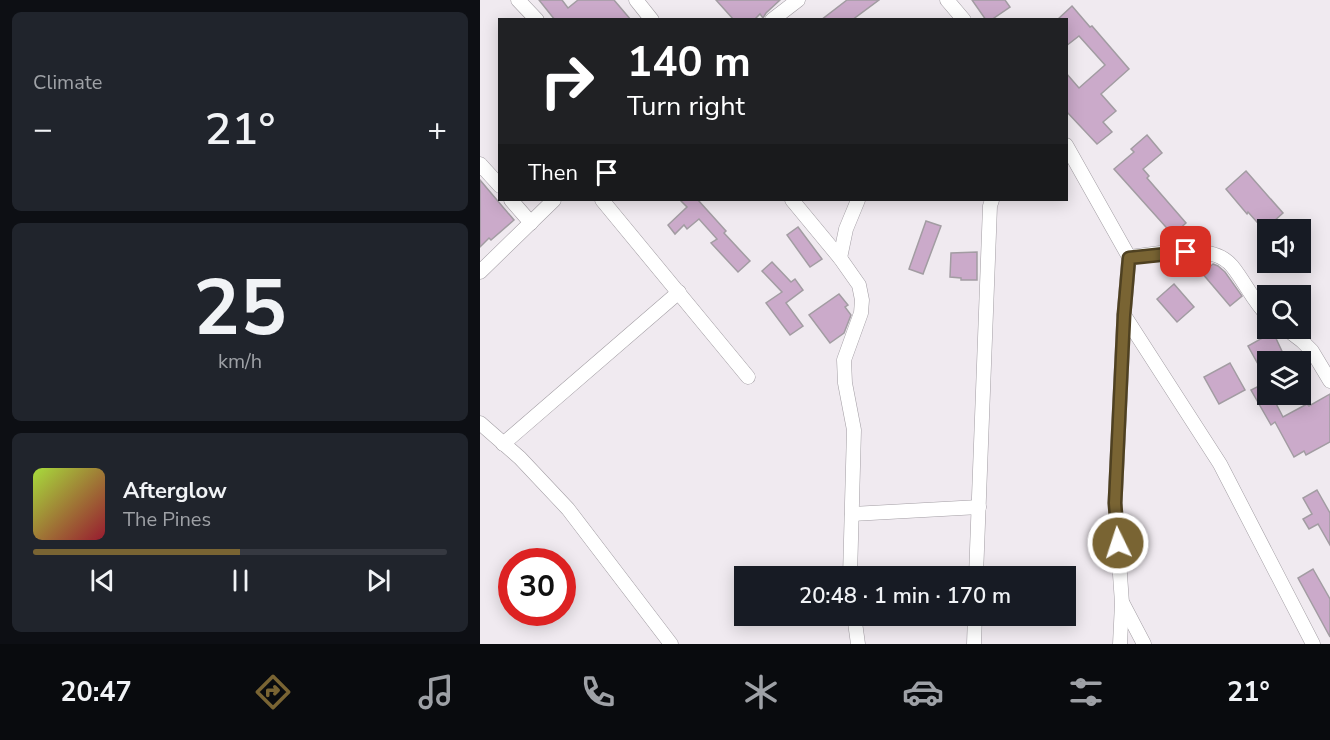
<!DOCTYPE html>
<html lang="en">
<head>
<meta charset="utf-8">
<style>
  body { margin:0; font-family:"Nunito Sans",sans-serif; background:#20242c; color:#f1f3f6; height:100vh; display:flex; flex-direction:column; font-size:22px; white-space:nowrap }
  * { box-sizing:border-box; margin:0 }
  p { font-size:20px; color:#9ea1a6 }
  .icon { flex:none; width:33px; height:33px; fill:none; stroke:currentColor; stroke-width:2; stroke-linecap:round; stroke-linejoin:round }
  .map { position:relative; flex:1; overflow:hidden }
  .panel { display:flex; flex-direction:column; gap:12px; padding:12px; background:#0d0f14; width:480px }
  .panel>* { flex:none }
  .guide { position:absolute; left:18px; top:18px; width:570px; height:183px; border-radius:0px; box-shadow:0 3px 15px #0003; background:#202124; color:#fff; overflow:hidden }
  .controls { position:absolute; left:777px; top:219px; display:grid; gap:12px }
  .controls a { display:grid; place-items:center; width:54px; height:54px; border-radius:0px; background:#171b24; box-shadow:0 3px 15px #0003; font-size:30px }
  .speed { position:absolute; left:18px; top:548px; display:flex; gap:12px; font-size:30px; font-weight:700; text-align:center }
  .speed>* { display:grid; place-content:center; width:78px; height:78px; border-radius:50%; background:#171b24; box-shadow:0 3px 15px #0003; line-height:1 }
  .speed .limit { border:9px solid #d22; background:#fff; color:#111 }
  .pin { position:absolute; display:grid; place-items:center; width:51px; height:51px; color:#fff; margin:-26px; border-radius:12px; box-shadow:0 3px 9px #0006 }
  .me { position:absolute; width:66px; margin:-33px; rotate:356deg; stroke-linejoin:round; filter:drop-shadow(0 0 4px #0008) }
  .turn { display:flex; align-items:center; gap:21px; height:126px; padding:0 30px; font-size:27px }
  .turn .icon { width:78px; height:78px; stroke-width:2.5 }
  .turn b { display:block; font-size:42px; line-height:51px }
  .then { display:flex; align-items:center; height:57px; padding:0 30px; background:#0003; gap:12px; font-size:22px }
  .big { font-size:45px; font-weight:600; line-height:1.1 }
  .panel .card { flex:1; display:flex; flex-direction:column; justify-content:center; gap:9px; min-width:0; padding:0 21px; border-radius:9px; background:#20242c }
  .panel .dial { align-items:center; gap:0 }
  .dial b { font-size:78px; line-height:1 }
  .song { display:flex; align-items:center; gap:18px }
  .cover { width:72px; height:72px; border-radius:9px; background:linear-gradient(135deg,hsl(80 70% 55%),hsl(350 70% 35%)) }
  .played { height:6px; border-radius:3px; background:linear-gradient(90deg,#796433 50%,#363941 50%) }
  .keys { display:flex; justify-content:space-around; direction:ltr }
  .heat { display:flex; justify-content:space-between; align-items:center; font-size:33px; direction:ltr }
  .trip { position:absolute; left:254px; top:566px; width:342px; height:60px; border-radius:0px; background:#171b24; box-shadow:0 3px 15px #0003; font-weight:600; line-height:60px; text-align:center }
  .tabs { display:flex; height:96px; justify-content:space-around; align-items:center; background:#090b0e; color:#9ea1a6 }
  .tabs .icon { width:42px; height:42px }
  .tabs .selected { color:#796433 }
  .tabs b { font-size:27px; color:#f1f3f6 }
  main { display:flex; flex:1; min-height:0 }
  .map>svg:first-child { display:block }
  .building { fill:#cbaaca; stroke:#a29ca2; stroke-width:1.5 }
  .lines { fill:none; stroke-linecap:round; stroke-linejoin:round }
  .minor-casing { stroke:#a29da3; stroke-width:15 }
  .minor { stroke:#fff; stroke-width:14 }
  .route-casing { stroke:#4f4121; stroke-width:15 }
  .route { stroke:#796433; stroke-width:10 }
</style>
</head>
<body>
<main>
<section class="panel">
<div class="card"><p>Climate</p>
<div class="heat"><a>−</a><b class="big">21°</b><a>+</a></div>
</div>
<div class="card dial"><b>25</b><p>km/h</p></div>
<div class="card">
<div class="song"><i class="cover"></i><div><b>Afterglow</b><p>The Pines</p></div></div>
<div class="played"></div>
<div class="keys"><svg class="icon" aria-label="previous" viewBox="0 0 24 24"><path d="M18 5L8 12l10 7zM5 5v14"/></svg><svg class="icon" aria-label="pause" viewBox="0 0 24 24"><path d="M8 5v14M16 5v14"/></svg><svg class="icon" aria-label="next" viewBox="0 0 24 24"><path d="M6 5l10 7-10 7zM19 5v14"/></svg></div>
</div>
</section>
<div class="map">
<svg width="850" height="644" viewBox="0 0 850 644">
  <rect width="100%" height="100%" fill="#f0eaf0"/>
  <g class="building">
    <polygon points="59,0 82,0 88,8 98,0 134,0 151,20 75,20"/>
    <polygon points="236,0 300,0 286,13 283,18 280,14 274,20 254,20"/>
    <polygon points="367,0 399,0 372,20 341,20"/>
    <polygon points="492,0 525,0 530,7 511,20 506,20"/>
    <polygon points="592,6 610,27 612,26 649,69 621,94 636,111 623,122 632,132 617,144 586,111 586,73 599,88 625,65 599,36 586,46 586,20 577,20"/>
    <polygon points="667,135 682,153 663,169 669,176 667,178 706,223 693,235 634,169 654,152 651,149"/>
    <polygon points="766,171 803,213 784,230 768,212 767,214 746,189"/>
    <polygon points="0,180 34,220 11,240 9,238 0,247"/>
    <polygon points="200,200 218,200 246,231 244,233 270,261 258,272 231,243 237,239 219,219 207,229 204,225 195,234 188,225 207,207"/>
    <polygon points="446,221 461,226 443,274 429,269"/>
    <polygon points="318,227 342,259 330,267 307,235"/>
    <polygon points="497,252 497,280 481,280 481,278 470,277 471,253"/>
    <polygon points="292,262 311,282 315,279 323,290 306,303 323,326 310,335 286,303 302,292 282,271"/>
    <polygon points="733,264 738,266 745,272 762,296 750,306 722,273"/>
    <polygon points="694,284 714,307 697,322 677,299"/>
    <polygon points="359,294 368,305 365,307 371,315 364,333 350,343 329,315"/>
    <polygon points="793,332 807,362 788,362 788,382 768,346"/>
    <polygon points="750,363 765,390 739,404 724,377"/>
    <polygon points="785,383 788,388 788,394 791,394 803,417 827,404 829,406 850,394 850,442 826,455 824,451 814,457 795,422 791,425 771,390"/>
    <polygon points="837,490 850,513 850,545 838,524 829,529 823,519 832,514 823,498"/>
    <polygon points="833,569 850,599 850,637 818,578"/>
  </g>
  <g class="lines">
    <defs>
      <g id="minor">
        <polyline points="38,0 57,20"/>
        <polyline points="156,0 172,20"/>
        <polyline points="467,0 484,20"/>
        <polyline points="292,20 318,0"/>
        <polyline points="586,145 649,257 644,315 635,503 642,603 640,644"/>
        <polyline points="0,164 20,186"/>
        <polyline points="31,200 51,223"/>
        <polyline points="122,200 268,377"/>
        <polyline points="312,200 360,258 379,285 382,300 381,313 364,360 365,383 374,430 370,576"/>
        <path d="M649 257C678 254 731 241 752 266 765 282 773 301 788 316"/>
        <polyline points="360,258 366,229 378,200"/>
        <polyline points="0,272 74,200"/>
        <polyline points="644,315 740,464 833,644"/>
        <polyline points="805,328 822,341 832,351 850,381"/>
        <polyline points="0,423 40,458 88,509 191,644"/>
        <polyline points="23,444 199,292"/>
        <polyline points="372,514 499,507"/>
        <polyline points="496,576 510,206 512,200"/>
        <polyline points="643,604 664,644"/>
        <polyline points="374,615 378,644"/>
        <polyline points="494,644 495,615"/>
      </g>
    </defs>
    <use href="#minor" class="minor-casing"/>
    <use href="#minor" class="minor"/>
  </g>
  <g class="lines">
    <defs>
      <polyline id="route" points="638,543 635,503 644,315 649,258 706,252"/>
    </defs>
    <use href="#route" class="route-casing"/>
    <use href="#route" class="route"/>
  </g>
</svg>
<div class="controls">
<a><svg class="icon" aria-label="sound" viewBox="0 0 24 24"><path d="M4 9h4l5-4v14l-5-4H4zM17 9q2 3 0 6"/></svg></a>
<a><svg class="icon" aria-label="search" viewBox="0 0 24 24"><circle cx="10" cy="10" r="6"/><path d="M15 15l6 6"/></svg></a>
<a><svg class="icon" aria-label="layers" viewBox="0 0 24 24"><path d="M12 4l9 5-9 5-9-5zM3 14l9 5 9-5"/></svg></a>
</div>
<div class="speed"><div class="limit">30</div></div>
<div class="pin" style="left:706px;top:252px;background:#d93025"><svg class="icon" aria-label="arrive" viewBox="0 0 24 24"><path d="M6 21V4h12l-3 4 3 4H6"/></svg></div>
<svg class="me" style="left:638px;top:543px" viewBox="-20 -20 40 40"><circle r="17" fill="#796433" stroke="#fff" stroke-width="3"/><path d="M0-11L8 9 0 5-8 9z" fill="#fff"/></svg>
<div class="trip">20:48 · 1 min · 170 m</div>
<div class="guide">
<div class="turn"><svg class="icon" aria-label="right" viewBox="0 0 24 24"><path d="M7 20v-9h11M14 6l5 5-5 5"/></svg><div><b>140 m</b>Turn right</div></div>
<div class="then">Then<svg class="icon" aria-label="arrive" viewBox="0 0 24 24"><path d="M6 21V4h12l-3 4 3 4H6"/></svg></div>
</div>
</div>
</main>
<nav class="tabs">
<b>20:47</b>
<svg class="icon selected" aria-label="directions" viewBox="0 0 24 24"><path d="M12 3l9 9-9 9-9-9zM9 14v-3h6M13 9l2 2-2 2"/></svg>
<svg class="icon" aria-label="music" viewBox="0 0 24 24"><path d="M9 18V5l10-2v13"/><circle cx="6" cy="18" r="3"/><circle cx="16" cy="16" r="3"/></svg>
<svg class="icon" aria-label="phone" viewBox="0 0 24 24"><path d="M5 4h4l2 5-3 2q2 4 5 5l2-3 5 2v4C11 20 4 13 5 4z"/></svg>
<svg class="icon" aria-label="climate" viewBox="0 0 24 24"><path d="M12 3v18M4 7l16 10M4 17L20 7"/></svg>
<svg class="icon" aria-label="car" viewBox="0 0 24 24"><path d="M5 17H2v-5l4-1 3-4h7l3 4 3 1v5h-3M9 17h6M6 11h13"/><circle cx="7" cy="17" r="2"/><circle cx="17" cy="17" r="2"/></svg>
<svg class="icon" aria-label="filters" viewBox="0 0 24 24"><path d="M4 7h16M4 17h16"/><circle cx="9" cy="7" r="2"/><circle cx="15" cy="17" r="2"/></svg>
<b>21°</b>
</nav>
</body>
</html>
